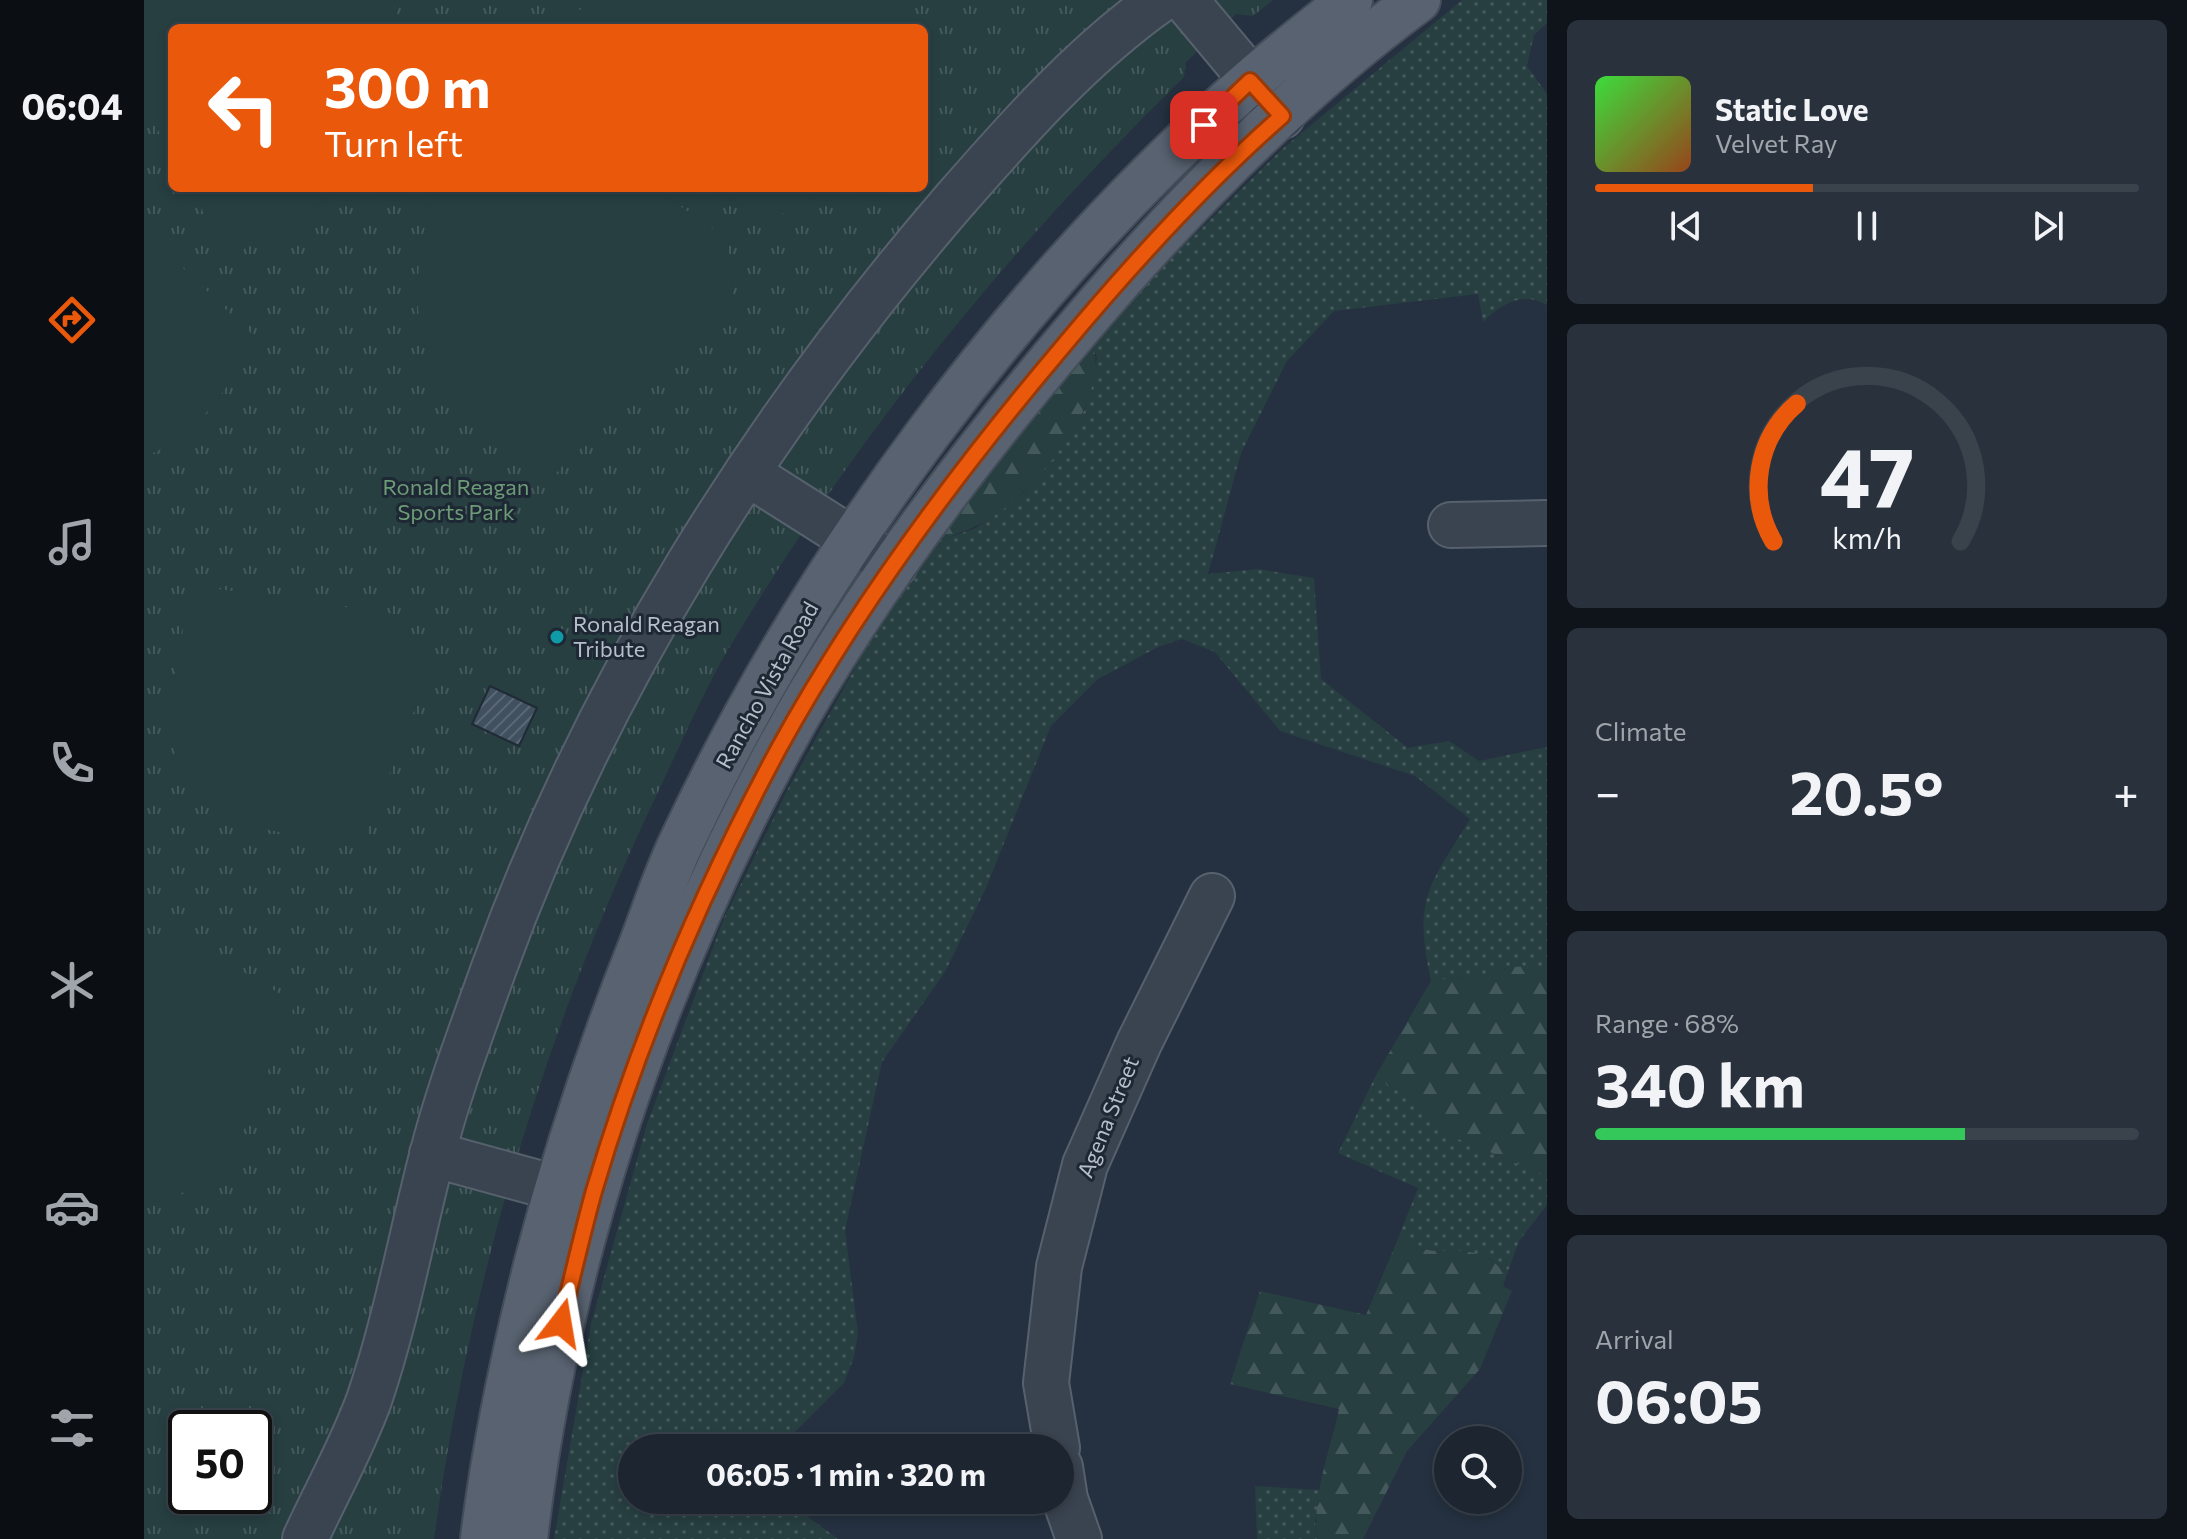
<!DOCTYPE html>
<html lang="en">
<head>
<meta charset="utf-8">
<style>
  body { margin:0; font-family:Commissioner,sans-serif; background:#29313c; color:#f1f3f6; height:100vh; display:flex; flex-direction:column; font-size:30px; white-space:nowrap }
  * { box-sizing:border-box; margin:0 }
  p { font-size:26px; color:#a0a5ab }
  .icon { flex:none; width:44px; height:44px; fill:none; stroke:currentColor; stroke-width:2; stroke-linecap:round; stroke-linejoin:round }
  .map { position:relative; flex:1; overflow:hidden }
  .details { display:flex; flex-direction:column; gap:20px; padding:20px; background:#0f141a; width:640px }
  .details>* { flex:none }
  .top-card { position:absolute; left:24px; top:24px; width:760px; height:168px; border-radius:12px; box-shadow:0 4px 12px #0003,0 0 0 2px #3a424c; background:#ea580c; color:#fff; overflow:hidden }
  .fabs { position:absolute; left:1290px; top:1426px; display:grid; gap:16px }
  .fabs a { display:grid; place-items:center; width:88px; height:88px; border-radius:50%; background:#1c2530; box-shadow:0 4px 12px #0003,0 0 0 2px #3a424c; font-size:40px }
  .speed { position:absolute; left:24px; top:1410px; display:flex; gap:16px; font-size:40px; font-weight:700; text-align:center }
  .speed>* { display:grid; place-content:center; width:104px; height:104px; border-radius:50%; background:#1c2530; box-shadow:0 4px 12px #0003,0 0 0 2px #3a424c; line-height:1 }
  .speed .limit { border:4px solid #111; border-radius:12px; background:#fff; color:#111 }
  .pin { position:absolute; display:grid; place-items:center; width:68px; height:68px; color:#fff; margin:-34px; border-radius:16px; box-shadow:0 4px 12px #0006 }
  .me { position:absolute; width:88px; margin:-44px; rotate:14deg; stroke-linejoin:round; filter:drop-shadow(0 0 6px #0008) }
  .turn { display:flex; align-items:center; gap:28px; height:168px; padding:0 24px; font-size:36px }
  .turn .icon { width:104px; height:104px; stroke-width:2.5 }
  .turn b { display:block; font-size:56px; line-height:68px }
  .big { font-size:60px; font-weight:700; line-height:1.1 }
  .details .widget { flex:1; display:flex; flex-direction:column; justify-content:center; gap:12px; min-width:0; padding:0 28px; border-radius:12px; background:#29313c }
  .details .dial { align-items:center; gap:0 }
  .dial svg { height:208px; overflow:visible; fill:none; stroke:#3a424c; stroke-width:7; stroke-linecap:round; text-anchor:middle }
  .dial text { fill:#f1f3f6; stroke:none }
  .song { display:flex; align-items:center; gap:24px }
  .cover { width:96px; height:96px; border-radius:12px; background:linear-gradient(135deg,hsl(120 70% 55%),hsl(20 70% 35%)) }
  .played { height:8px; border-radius:4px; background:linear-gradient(90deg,#ea580c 40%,#3a424c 40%) }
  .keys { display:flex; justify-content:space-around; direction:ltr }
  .heat { display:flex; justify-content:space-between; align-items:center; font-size:44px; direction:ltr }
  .charge { height:12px; border-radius:6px; background:linear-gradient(90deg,#34c759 68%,#3a424c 0) }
  .trip { position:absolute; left:474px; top:1434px; width:456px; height:80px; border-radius:40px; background:#1c2530; box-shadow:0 4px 12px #0003,0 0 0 2px #3a424c; font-weight:700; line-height:80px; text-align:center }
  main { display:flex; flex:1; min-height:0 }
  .menu { display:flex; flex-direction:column; width:144px; justify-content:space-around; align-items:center; background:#0b0f13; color:#a0a5ab }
  .menu .icon { width:56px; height:56px }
  .menu .selected { color:#ea580c }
  .menu b { font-size:36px; color:#f1f3f6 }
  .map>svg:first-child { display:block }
  .grass { fill:url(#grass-dots) }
  .forest { fill:url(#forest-firs) }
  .park { fill:url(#park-tufts); fill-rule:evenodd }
  .pitch { fill:#273f41 }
  .building { fill:url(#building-hatch); stroke:#202a37; stroke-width:2 }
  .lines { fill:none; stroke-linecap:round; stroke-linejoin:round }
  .minor-casing { stroke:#57616d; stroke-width:48 }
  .major-casing { stroke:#434c59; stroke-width:48 }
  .minor { stroke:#3a4350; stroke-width:44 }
  .major { stroke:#586270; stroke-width:44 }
  .route-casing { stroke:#983908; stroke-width:20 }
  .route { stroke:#ea580c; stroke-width:14 }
  .culture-dot { fill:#0f9aa8; stroke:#1e2835; stroke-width:3 }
  .labels { text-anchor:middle; stroke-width:6; stroke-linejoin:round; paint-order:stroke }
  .park-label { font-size:22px; fill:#6d9b77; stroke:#1e2835 }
  .poi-label { font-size:22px; fill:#b6beca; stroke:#1e2835; text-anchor:start }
  .street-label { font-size:22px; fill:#b6beca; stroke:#1e2835 }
</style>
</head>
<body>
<main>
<nav class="menu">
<b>06:04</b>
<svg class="icon selected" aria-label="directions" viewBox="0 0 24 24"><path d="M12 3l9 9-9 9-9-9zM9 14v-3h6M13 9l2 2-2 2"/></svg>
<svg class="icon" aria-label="music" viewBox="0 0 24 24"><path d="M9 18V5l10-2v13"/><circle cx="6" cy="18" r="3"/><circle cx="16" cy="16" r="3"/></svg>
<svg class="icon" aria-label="phone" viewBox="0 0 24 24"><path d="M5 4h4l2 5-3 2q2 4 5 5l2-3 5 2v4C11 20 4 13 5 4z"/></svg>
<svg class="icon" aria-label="climate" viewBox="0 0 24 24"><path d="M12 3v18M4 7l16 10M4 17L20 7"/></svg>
<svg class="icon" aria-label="car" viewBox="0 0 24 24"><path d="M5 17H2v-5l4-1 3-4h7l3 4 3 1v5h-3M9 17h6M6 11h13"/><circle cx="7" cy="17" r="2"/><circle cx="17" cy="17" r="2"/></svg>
<svg class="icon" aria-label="filters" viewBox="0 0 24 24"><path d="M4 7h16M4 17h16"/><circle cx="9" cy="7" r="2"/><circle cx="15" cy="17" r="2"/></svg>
</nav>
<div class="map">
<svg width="1403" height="1539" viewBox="0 0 1403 1539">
  <defs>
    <pattern id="grass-dots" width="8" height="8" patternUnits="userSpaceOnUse" patternTransform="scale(2)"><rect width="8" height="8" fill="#273f41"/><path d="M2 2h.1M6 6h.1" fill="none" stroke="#44595b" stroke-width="1.8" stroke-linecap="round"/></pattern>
    <pattern id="forest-firs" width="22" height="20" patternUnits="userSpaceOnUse" patternTransform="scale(2)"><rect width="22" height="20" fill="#273f41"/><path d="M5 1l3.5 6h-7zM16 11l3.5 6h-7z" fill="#44595b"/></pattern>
    <pattern id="park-tufts" width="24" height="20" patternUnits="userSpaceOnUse" patternTransform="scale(2)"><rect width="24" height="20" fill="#273f41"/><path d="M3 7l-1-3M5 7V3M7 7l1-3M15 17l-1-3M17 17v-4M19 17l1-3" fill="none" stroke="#44595b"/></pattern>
    <pattern id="building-hatch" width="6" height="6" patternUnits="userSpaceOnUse" patternTransform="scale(2)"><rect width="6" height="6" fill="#41505f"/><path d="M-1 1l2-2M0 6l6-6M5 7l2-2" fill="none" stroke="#5a6775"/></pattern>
  </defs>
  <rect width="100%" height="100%" fill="#253140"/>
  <g class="grass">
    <path d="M1318 0H1403V23L1390 35 1383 66 1403 94V305C1379 291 1357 304 1339 322L1334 294 1190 311 1143 361 1097 453 1064 574 1114 569 1170 578 1177 679 1264 748 1305 741 1335 761 1403 747V968L1366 967 1339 975 1287 981C1269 898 1284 888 1326 819L1271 776 1136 731 1071 652 1038 639 1014 647 954 679 907 726 842 888 801 972 738 1062 701 1230 714 1333 710 1357 700 1383 646 1437 641 1448H488V1500H641L694 1539H410L447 1324 503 1124 580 918 645 787 718 655 792 542 832 528 880 492 917 447 941 409 953 358 948 341 976 308 1137 150Z"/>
    <path d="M1231 1077 1269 1100 1310 1137 1403 1176V1205L1375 1241 1363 1274C1357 1269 1349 1260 1342 1257 1313 1243 1290 1263 1255 1236L1274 1188 1194 1153Z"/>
    <polygon points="1111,1486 1176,1490 1171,1521 1173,1539 1113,1539"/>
  </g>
  <g class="forest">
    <path d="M948 341C967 397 902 476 860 509 839 525 816 533 792 542L864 441Z"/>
    <polygon points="1401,966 1403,968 1403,1176 1310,1137 1269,1100 1231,1077 1287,981 1339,975 1366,967"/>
    <path d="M1255 1236C1290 1263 1313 1243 1342 1257 1349 1260 1357 1269 1363 1274L1359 1286 1368 1291 1336 1369 1263 1451 1219 1539H1173C1168 1496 1186 1451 1195 1409L1086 1384 1116 1291 1222 1315Z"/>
  </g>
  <path class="park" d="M0 0H1129L1109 16 1092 14 1042 62 1040 77C861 253 714 433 585 648 558 694 537 744 514 792 401 1028 326 1280 290 1539H0ZM28 28H780V188H28ZM42 1428H110V1496H42Z"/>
  <g class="pitch">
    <polygon points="0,0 249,0 256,28 28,28 28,155 0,104"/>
    <polygon points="442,0 749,0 738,28 426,28"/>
    <polygon points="46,188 197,188 135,234 83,256"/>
    <path d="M292 188H511L584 240 589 295 407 478C373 457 336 434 310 404 260 347 269 255 292 188Z"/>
    <polygon points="571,188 670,188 661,209 615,218"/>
    <path d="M0 231 113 339C87 383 52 440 0 456Z"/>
    <path d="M46 585 250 614 288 664 219 843C136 833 25 831 27 719 28 678 41 627 46 585Z"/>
    <path d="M0 940C53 941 108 975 151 1004L80 1179 10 1202 0 1195Z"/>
  </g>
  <polygon class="building" points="346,686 393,708 375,746 328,724"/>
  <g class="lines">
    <defs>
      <g id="minor">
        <polyline points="1041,0 1138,116"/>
        <polyline points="603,473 750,566"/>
        <polyline points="1307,525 1403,523"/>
        <polyline points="288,1154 412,1188"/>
        <polyline points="913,1448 902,1383 915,1267 941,1165 995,1043 1068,896"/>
        <polyline points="916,1467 921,1499 935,1539"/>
        <path d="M161 1539C182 1493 208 1447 225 1400 252 1321 267 1237 288 1156 304 1092 328 1030 350 968 452 686 615 427 810 201 872 130 939 54 1016 0"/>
      </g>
      <g id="major">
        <path d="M339 1539C350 1446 370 1353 393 1262 421 1153 456 1048 498 943 511 909 522 874 538 841 670 561 874 285 1107 81 1139 53 1173 27 1206 0"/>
        <path d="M381 1539C413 1262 503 994 635 749 712 606 821 462 926 338 1029 215 1144 96 1274 0"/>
      </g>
    </defs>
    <use href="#minor" class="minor-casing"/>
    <use href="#major" class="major-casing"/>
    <use href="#minor" class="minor"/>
    <use href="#major" class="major"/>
  </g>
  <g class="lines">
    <defs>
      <path id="route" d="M417 1323C428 1279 438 1234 450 1191 495 1039 560 887 635 748 713 606 812 473 916 350 985 267 1057 187 1138 116L1106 81 1060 125"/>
    </defs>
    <use href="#route" class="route-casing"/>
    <use href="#route" class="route"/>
  </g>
  <circle class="culture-dot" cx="413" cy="637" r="8"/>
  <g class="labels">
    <g class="park-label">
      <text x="312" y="495">Ronald Reagan<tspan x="312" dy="25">Sports Park</tspan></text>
    </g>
    <g class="poi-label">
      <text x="429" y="632">Ronald Reagan<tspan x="429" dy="25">Tribute</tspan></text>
    </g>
    <g class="street-label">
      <text transform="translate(623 685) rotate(-61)" y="8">Rancho Vista Road</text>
      <text transform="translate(964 1117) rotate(-68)" y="8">Agena Street</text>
    </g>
  </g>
</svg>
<div class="fabs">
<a><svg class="icon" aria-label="search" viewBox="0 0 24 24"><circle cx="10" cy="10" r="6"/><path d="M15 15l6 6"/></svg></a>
</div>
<div class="speed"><div class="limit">50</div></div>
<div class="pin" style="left:1060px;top:125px;background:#d93025"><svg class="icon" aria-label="arrive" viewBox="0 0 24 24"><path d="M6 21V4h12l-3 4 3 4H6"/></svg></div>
<svg class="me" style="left:417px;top:1323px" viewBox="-20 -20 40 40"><path d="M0-17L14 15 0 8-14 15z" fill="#ea580c" stroke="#fff" stroke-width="4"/></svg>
<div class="trip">06:05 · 1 min · 320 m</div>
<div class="top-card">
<div class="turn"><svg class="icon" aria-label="left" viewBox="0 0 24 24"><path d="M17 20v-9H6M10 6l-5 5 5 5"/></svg><div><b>300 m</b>Turn left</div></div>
</div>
</div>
<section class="details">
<div class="widget">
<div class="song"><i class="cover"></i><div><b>Static Love</b><p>Velvet Ray</p></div></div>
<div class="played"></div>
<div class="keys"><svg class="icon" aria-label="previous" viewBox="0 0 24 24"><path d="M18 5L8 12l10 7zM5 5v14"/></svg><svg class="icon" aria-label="pause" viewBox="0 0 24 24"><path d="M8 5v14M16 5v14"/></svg><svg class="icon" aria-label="next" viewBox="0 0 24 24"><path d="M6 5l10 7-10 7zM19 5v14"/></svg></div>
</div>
<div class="widget dial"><svg viewBox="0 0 100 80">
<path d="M14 69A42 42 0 1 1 86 69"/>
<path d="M14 69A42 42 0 0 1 23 16" stroke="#ea580c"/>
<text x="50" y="56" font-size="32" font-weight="700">47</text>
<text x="50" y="72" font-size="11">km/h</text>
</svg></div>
<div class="widget"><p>Climate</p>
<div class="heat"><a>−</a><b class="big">20.5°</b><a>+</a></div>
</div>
<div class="widget"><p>Range · 68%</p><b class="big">340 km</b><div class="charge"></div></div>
<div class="widget"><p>Arrival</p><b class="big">06:05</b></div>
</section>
</main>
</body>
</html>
